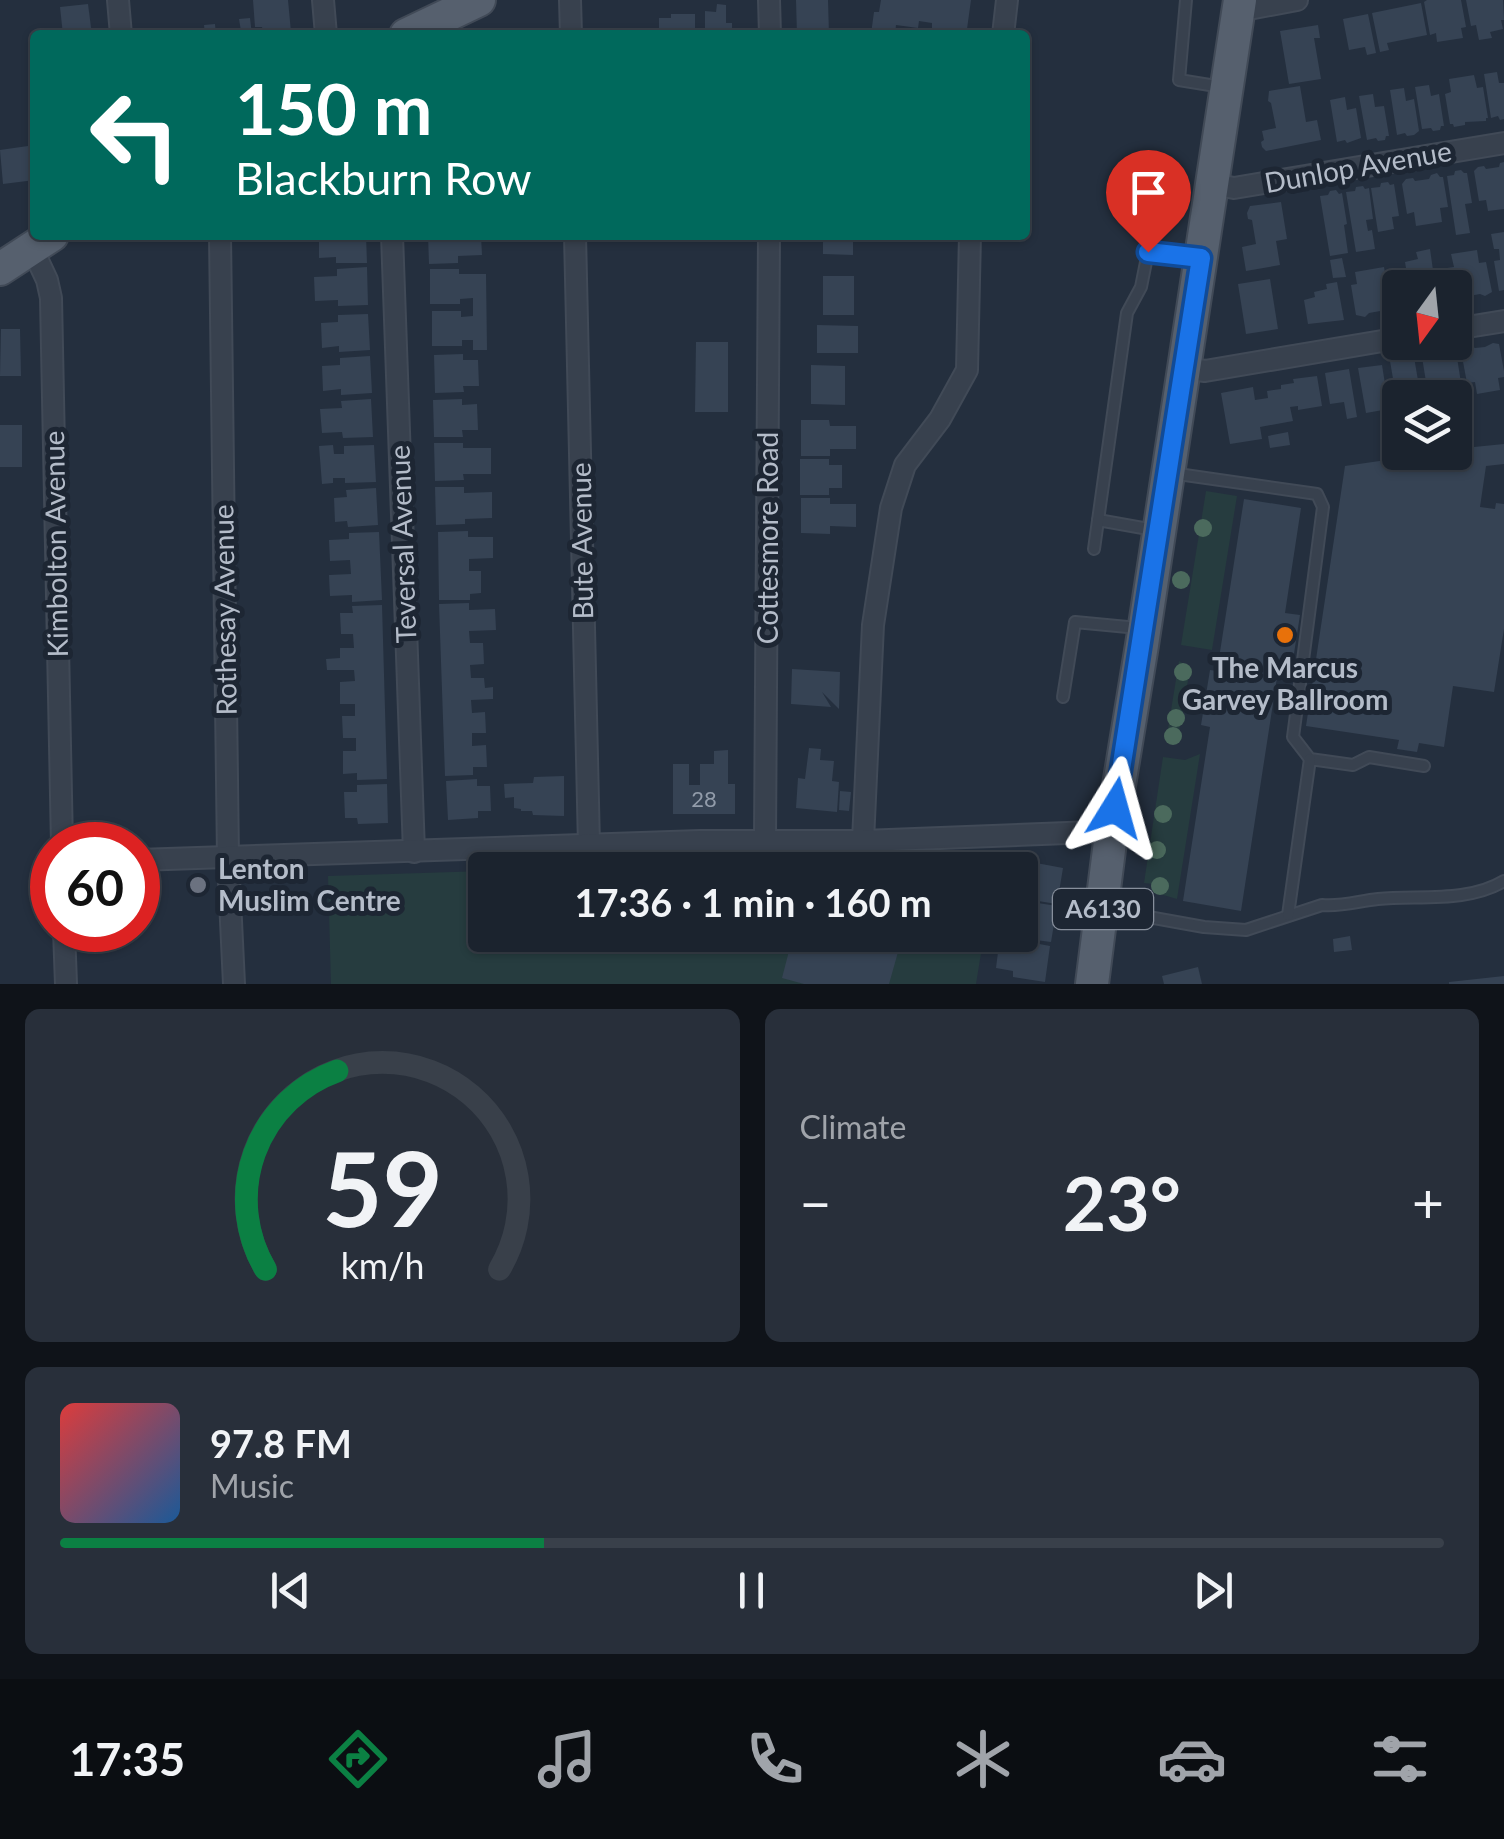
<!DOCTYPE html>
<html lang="en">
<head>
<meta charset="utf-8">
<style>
  body { margin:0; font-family:Lato,sans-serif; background:#282f3a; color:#f1f3f6; height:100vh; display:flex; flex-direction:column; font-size:38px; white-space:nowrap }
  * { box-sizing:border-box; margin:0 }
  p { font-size:32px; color:#a0a4aa }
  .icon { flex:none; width:55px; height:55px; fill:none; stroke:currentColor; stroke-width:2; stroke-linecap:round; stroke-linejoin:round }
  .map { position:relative; height:984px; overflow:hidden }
  .drawer { display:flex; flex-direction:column; gap:25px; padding:25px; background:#0f1319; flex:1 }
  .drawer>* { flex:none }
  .guide { position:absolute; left:30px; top:30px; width:1000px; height:210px; border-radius:10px; box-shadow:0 2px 8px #0004,0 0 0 2px #39404a; background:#00695c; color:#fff; overflow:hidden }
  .needle { width:65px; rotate:195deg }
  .buttons { position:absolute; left:1382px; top:270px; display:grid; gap:20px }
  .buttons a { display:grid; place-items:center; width:90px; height:90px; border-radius:10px; background:#1b232e; box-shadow:0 2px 8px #0004,0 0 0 2px #39404a; font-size:50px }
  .speed { position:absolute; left:30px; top:822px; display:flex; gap:20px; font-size:50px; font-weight:700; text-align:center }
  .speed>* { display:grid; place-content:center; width:130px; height:130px; border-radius:50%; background:#1b232e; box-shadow:0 2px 8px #0004,0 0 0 2px #39404a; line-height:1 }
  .speed .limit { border:15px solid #d22; background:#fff; color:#111 }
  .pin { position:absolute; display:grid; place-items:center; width:85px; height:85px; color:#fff; margin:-102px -42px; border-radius:50% 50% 50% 0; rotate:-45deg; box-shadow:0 0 10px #0007 }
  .pin .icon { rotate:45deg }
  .me { position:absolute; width:110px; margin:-55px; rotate:8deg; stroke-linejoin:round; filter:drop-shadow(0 0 8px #0008) }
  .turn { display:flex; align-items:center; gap:35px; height:210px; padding:0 40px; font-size:45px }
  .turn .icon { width:130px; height:130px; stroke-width:2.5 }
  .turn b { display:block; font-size:70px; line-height:85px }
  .big { font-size:75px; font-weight:700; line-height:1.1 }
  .drawer .tile { flex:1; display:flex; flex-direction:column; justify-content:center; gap:15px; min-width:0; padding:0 35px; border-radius:15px; background:#282f3a }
  .drawer .dial { align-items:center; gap:0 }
  .dial svg { height:260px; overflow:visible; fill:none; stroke:#39404a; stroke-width:7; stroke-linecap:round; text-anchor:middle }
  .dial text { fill:#f1f3f6; stroke:none }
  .song { display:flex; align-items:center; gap:30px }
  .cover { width:120px; height:120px; border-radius:15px; background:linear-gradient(135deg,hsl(0 70% 55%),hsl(210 70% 35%)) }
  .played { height:10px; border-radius:5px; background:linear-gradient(90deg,#0b8043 35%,#39404a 35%) }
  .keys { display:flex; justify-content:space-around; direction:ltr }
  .heat { display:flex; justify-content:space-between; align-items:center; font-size:55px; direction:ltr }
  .drawer .tiles { flex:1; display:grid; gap:25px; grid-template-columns:1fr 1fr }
  .tile:last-child { grid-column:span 2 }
  .trip { position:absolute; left:468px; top:852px; width:570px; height:100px; border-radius:10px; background:#1b232e; box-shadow:0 2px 8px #0004,0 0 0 2px #39404a; font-weight:700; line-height:100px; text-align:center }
  .tab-bar { display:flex; height:160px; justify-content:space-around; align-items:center; background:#0b0e12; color:#a0a4aa }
  .tab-bar .icon { width:70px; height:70px }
  .tab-bar .active { color:#0b8043 }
  .tab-bar b { font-size:45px; color:#f1f3f6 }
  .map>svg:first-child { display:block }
  .green { fill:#263c3f }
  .building { fill:#364354 }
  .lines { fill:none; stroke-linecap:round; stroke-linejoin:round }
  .service-casing { stroke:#414a57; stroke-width:14 }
  .minor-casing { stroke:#414a57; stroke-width:24 }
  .primary-casing { stroke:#414a57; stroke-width:36 }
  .service { stroke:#38414e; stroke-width:10 }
  .minor { stroke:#38414e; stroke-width:20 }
  .primary { stroke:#56606e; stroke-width:32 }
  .tree { fill:#4b6a5d }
  .route-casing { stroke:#114b97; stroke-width:25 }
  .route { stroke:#1a73e8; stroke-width:18 }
  .food-dot { fill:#e8710a; stroke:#1d2633; stroke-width:4 }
  .worship-dot { fill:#6b7280; stroke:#1d2633; stroke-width:4 }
  .labels { text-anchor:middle; stroke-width:10; stroke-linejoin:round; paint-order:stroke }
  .number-label { font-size:22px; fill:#929caa }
  .shield { fill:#1d2633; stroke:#878f9c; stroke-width:2.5 }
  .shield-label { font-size:25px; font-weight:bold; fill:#b4bcc9 }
  .street-label { font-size:28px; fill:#b4bcc9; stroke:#1d2633 }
  .poi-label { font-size:28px; font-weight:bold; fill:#b4bcc9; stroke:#1d2633 }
</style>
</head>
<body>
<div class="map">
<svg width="1504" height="984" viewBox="0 0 1504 984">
  <rect width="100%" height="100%" fill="#242f3e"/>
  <g class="green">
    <polygon points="1206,491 1237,496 1212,650 1181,645"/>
    <polygon points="1179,661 1187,666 1189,675 1178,737 1166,741"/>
    <polygon points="1200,754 1177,899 1153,892 1154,884 1144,883 1163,757 1185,760"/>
    <polygon points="997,855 994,870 525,870 933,859"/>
    <polygon points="485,871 485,935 984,935 976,984 331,984 328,876"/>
  </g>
  <g class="building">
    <polygon points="253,0 288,0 291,32 272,34 272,31 263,32 262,27 255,27"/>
    <polygon points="796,0 828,0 829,35 797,35"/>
    <polygon points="881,0 971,0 967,29 963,28 962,33 932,29 932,23 919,21 918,28 896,25 895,35 871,34 874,12 879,12"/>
    <polygon points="1427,0 1461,0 1466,27 1461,28 1463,38 1437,42 1436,33 1430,35 1424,2"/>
    <polygon points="1466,0 1503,0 1504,20 1501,20 1503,29 1490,32 1492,38 1479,40 1476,25 1471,26"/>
    <polygon points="1421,3 1427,35 1387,43 1389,50 1380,52 1372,13"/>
    <polygon points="88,4 92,35 63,35 60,7"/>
    <polygon points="717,4 726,5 726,23 732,23 732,35 705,35 705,11 716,12"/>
    <polygon points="671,14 695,14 695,34 659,35 659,18 671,18"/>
    <polygon points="1368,14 1376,53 1367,55 1365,47 1349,50 1343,19"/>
    <polygon points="250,18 252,35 227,35 226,32 241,31 239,19"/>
    <polygon points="215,24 216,35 205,35 204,25"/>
    <polygon points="1318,25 1320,38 1314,38 1321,79 1289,84 1280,31"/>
    <polygon points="1497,72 1499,83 1504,83 1504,119 1500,120 1498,116 1491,118 1484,74"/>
    <polygon points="1474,75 1477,88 1483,87 1488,118 1486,118 1486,121 1465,122 1465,125 1454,127 1453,124 1450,124 1445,94 1451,92 1449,79"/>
    <polygon points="1429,85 1431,96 1439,94 1444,126 1441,126 1440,130 1433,131 1431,128 1422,129 1415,87"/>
    <polygon points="1300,86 1306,122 1317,120 1321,140 1266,151 1262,147 1261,142 1264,140 1262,131 1276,128 1271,103 1268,101 1269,91"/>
    <polygon points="1404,88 1406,101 1414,99 1419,131 1414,135 1407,136 1405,133 1397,135 1390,90"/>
    <polygon points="1373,94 1375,107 1384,106 1389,136 1386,136 1385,140 1378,141 1376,138 1367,140 1359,96"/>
    <polygon points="1345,97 1347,110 1356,108 1361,138 1347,143 1345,140 1337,142 1330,100"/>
    <polygon points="35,145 35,180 3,184 0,150"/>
    <polygon points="1504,162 1504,209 1488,211 1486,200 1479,201 1474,171 1478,167 1484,166 1486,169 1499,167 1500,163"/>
    <polygon points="1461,170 1464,173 1467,173 1472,203 1465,204 1470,233 1456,235 1447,176 1454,175 1455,171"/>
    <polygon points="1437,173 1440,177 1443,177 1448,207 1440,208 1442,222 1416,226 1414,212 1407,214 1402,184 1406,179 1413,178 1415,181 1429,179 1431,175"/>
    <polygon points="1388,182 1390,185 1394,184 1399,216 1392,217 1394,229 1378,232 1371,188 1380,187 1381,183"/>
    <polygon points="1363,186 1365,189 1369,188 1373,219 1366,220 1368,231 1372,230 1375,249 1356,252 1346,192 1355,191 1356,187"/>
    <polygon points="1336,190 1339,194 1342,193 1347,224 1344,225 1348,253 1330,256 1320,196 1328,195 1330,191"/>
    <polygon points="1281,202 1287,239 1276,241 1280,265 1246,271 1242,247 1256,244 1252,220 1248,219 1247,213 1250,206"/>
    <polygon points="1504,232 1504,290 1499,291 1494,261 1500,260 1499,249 1494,249 1491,234"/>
    <polygon points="319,235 366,235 367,263 336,263 336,257 319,258"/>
    <polygon points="428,235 481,235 482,255 458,256 458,263 429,264"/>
    <polygon points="823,235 853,235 853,255 823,254"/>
    <polygon points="1430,249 1433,270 1440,269 1443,288 1402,288 1400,276 1407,274 1405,262 1418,259 1416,252"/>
    <polygon points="1477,250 1479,263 1486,262 1492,292 1485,296 1480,294 1464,297 1463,300 1458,301 1455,298 1455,288 1450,288 1447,268 1454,267 1451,254"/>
    <polygon points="1342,258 1346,277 1333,278 1330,260"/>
    <polygon points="367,267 368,305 338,306 338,300 315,301 314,277 337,276 337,269"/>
    <polygon points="1384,267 1386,279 1393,278 1398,308 1391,312 1386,310 1369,313 1365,317 1356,315 1351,285 1357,284 1355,272"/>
    <polygon points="430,269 459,269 459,274 486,274 487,350 473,350 473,340 462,340 462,346 432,346 432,311 461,311 461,317 473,316 473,298 460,299 460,304 430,304"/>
    <rect x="823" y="276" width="31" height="39"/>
    <polygon points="1270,279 1278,329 1246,334 1238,284"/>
    <polygon points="1337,282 1344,320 1308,324 1304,300 1315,297 1314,292 1327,289 1326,284"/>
    <polygon points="368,314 370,350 339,352 339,346 322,348 321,323 338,322 338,315"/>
    <polygon points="817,325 858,326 858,353 817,353"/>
    <polygon points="1,329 20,329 21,376 0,376"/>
    <polygon points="696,342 728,342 728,412 695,412"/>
    <polygon points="1493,343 1499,344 1504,371 1504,377 1498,378 1500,390 1477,394 1475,382 1467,383 1461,351 1472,346 1475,348 1485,347"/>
    <polygon points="1456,351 1461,383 1451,385 1453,395 1442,397 1440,386 1427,388 1422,357"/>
    <polygon points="463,354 463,360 478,360 479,386 463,386 464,392 435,393 434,355"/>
    <polygon points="370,356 372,393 341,395 341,389 323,391 322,366 340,365 340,358"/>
    <polygon points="1414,357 1421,398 1400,398 1400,408 1398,408 1390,361"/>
    <polygon points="811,365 845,366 845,405 811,404"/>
    <polygon points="1382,365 1389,409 1366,413 1358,368"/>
    <polygon points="1349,369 1357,417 1347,419 1344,402 1330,404 1325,373"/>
    <polygon points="1317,376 1322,406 1298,410 1298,406 1290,407 1293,421 1260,427 1262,439 1230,444 1221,393 1253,387 1255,400 1268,398 1267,391 1281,389 1281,385 1294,383 1293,379"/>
    <polygon points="371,399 373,437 343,438 342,432 322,433 320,409 342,408 341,401"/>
    <polygon points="462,399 462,405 477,404 478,430 462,430 463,437 434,437 433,400"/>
    <polygon points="801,420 829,420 830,426 856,426 856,449 830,449 830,456 801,456"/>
    <rect x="0" y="425" width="22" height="42"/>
    <polygon points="1288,432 1290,445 1270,448 1268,436"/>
    <polygon points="1471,433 1474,447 1504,444 1504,464 1486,466 1480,507 1495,509 1496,503 1504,504 1504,629 1494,692 1453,686 1444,747 1419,743 1417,752 1397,749 1399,740 1306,726 1345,466 1407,457 1406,452 1455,452 1455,436"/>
    <polygon points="434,443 463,443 463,448 491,448 491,474 463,474 464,480 435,481"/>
    <polygon points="333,445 334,454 344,454 344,446 374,445 376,482 345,483 345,478 333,478 333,483 322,484 319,446"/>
    <polygon points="800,459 829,459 829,465 842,465 842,488 829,488 829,495 800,495"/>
    <polygon points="435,487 464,487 464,493 492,492 492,518 465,519 465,524 436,525"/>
    <polygon points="376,488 378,525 348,527 347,521 335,522 334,498 347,497 346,490"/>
    <polygon points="801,498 830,498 830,504 856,504 856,527 830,526 830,534 801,533"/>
    <polygon points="1244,499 1301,508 1285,613 1300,615 1293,660 1280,658 1241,911 1183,901 1210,727 1201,725 1210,670 1217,671"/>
    <polygon points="468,531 468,537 493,537 493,558 469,559 469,571 481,571 481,593 470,594 470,600 439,600 438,532"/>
    <polygon points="379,532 382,600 352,602 352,595 330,596 329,575 351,574 350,560 330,561 329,540 349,539 349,533"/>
    <polygon points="469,603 469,610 495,609 496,630 469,631 470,643 483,643 484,664 470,665 471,678 484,678 485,688 493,687 493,699 471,700 472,713 485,712 486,733 472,733 472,746 486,745 487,767 473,767 473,775 445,776 439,604"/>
    <polygon points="382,605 387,779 357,780 357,773 343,774 343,751 356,751 356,738 343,738 342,716 355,716 355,704 340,704 340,682 355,681 354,670 327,670 326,659 340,658 340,648 354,648 353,634 341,634 340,613 353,613 352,606"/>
    <polygon points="792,669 840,672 839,709 822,692 831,707 791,704"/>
    <polygon points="809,748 821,749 820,760 834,761 832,781 839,782 837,812 796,808 798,778 805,779"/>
    <polygon points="728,750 728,784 735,784 735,814 673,814 673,764 689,764 689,785 700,785 700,764 714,764 714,751"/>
    <polygon points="564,776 564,816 533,815 532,811 521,811 521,809 514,808 514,797 505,798 504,784 533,783 534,777"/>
    <polygon points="477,779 477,786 490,786 491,811 478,811 478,818 448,820 446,781"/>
    <polygon points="387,784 388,823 358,824 357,818 345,818 344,792 357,792 357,785"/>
    <polygon points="840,791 851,792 849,811 839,810"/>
    <polygon points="1031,862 1063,868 1057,904 1025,899 1026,892 1020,891 1020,870 1012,870 1012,866 1030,869"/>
    <polygon points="1025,901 1057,906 1051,942 1020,938 1020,907 1024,908"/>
    <polygon points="781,935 827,935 866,946 868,936 900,945 889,984 804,984 782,978 789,951 778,948"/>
    <polygon points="1350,936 1352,950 1334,952 1333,939"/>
    <polygon points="1018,940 1050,946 1045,982 1013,977 1013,971 996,968 999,944 1017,947"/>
    <polygon points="1198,967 1202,984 1164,984 1162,976"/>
    <polygon points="1504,976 1504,984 1449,984 1449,982"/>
  </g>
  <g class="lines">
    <defs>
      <g id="service">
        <polyline points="1186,0 1179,80 1222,87"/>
        <polyline points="1171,473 1317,494 1323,507 1293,737 1310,759 1353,765 1369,757 1424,766"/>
        <polyline points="1098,520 1154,530"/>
        <polyline points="1094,549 1127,313 1141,287 1148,252 1198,258"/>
        <polyline points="1063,697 1075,622 1138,628"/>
        <path d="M1104 909 1204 927 1246 930 1322 905C1341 907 1359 901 1378 899 1418 895 1468 903 1504 881"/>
        <polyline points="1288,915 1310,759"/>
      </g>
      <g id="minor">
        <polyline points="118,0 121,35"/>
        <polyline points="323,0 326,35"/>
        <polyline points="570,0 571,35"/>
        <polyline points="769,0 770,35"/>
        <polyline points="1238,11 1297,0"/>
        <polyline points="1003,35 1007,0"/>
        <polyline points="1212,184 1234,188 1504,143"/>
        <polyline points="220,235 228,858 234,984"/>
        <polyline points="392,235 414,852"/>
        <polyline points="575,235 589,846"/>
        <polyline points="32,248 47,280 51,298 62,845"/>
        <polyline points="1455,329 1504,321"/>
        <polyline points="1184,368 1205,371 1400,338"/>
        <polyline points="765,840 769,235"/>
        <polyline points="863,841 873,625 891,508 905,465 940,419 967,370 970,235"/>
        <polyline points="138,860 700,841 863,841 1093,832 1111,834"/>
        <polyline points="64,930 66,984"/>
      </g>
      <g id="primary">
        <polyline points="406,35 479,0"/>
        <polyline points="0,269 52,235"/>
        <polyline points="1092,984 1111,834 1142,645 1240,0"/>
      </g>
    </defs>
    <use href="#service" class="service-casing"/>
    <use href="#minor" class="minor-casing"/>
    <use href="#primary" class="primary-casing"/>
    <use href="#service" class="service"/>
    <use href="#minor" class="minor"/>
    <use href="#primary" class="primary"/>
  </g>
  <g class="tree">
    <circle cx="1203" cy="528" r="9"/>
    <circle cx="1181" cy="580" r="9"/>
    <circle cx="1183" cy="672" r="9"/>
    <circle cx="1176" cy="718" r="9"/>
    <circle cx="1173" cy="736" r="9"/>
    <circle cx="1163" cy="814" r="9"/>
    <circle cx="1157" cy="850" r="9"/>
    <circle cx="1160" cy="886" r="9"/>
  </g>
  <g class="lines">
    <defs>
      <polyline id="route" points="1115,808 1201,258 1148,252"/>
    </defs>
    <use href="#route" class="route-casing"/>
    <use href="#route" class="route"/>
  </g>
  <circle class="food-dot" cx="1285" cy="635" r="10"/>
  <circle class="worship-dot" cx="198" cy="885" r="10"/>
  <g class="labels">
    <g class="number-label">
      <text x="704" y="807">28</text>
    </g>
    <rect class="shield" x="1053" y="889" width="100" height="40" rx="8"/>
    <g class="shield-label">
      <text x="1103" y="918">A6130</text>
    </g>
    <g class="street-label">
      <text transform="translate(1358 167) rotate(-10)" y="10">Dunlop Avenue</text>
      <text transform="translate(768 538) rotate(-90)" y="10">Cottesmore Road</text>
      <text transform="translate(582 541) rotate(-91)" y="10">Bute Avenue</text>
      <text transform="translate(56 544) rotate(-91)" y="10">Kimbolton Avenue</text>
      <text transform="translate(403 544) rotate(-92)" y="10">Teversal Avenue</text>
      <text transform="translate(225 610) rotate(-91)" y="10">Rothesay Avenue</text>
    </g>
    <g class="poi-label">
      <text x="1285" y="678">The Marcus<tspan x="1285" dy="32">Garvey Ballroom</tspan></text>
      <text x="218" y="879" text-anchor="start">Lenton<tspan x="218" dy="32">Muslim Centre</tspan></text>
    </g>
  </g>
</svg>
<div class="buttons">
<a><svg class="needle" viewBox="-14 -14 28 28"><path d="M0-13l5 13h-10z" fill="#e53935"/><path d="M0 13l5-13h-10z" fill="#a0a4aa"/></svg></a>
<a><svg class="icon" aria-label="layers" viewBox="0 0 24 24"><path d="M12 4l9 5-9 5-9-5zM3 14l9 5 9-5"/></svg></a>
</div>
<div class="speed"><div class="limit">60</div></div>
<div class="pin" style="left:1148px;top:252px;background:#d93025"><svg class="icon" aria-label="arrive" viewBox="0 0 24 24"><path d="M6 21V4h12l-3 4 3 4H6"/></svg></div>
<svg class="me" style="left:1115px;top:808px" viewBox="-20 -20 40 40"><path d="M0-17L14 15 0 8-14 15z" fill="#1a73e8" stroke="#fff" stroke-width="4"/></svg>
<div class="trip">17:36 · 1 min · 160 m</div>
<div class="guide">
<div class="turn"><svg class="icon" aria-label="left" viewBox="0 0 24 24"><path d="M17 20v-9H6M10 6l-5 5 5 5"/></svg><div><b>150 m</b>Blackburn Row</div></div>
</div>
</div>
<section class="drawer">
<div class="tiles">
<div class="tile dial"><svg viewBox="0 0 100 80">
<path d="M14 69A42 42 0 1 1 86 69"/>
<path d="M14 69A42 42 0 0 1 36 8" stroke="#0b8043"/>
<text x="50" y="56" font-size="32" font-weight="700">59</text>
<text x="50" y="72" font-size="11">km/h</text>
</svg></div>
<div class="tile"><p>Climate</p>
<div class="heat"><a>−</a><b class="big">23°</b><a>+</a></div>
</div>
<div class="tile">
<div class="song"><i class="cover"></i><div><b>97.8 FM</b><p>Music</p></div></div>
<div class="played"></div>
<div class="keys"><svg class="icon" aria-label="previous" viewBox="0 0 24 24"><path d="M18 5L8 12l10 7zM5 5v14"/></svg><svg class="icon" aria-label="pause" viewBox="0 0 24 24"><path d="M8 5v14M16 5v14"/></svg><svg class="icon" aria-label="next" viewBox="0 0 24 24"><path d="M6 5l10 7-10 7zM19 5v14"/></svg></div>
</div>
</div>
</section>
<nav class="tab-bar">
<b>17:35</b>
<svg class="icon active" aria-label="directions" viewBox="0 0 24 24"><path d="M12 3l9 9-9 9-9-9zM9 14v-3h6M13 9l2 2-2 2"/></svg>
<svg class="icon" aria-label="music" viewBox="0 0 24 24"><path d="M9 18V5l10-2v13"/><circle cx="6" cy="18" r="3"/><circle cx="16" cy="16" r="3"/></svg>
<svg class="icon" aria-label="phone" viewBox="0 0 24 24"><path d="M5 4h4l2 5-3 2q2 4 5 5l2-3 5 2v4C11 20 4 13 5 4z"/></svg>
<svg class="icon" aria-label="climate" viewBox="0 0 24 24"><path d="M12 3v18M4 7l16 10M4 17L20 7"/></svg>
<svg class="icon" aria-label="car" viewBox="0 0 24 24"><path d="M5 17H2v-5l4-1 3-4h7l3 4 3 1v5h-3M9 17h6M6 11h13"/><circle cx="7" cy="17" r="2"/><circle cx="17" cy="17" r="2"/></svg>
<svg class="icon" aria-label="filters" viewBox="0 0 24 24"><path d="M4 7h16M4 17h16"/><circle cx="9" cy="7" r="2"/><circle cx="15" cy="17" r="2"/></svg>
</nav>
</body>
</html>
